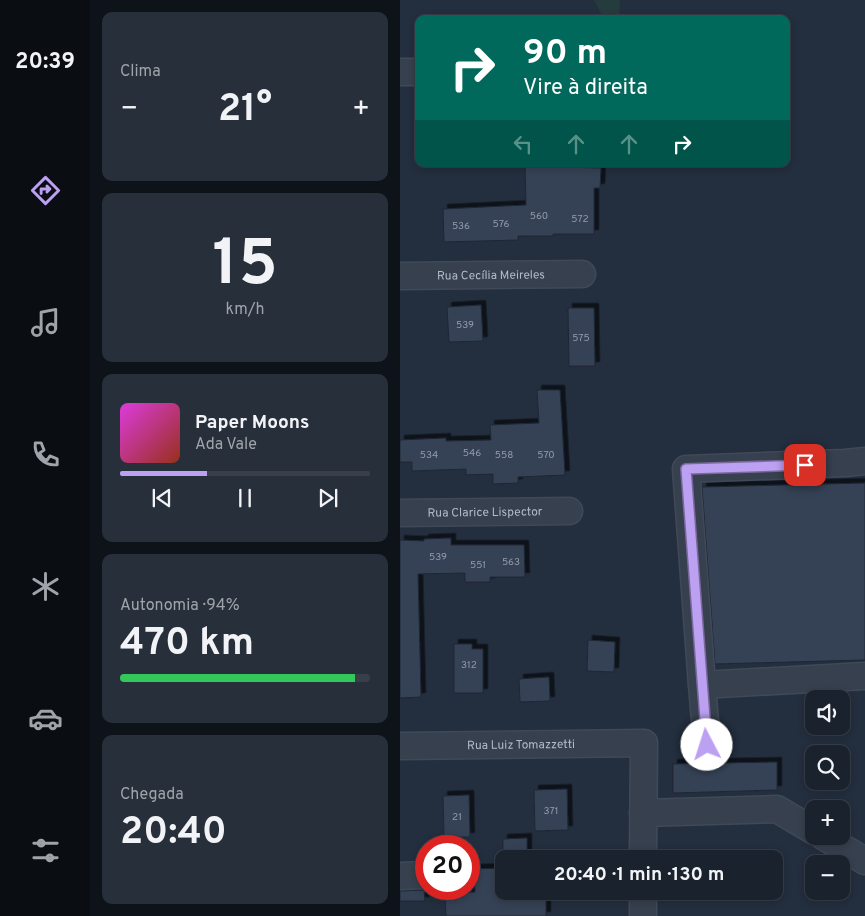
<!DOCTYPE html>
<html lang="pt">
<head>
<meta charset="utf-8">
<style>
  body { margin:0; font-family:Overpass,sans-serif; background:#272f3a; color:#f1f3f6; height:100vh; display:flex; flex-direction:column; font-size:19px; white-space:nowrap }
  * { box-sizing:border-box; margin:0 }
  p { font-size:16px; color:#9fa4aa }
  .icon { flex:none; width:28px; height:28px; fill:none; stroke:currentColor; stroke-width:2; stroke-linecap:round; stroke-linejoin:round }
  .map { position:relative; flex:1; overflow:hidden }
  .side { display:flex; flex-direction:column; gap:12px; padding:12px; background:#0e1319; width:310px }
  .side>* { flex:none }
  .guide { position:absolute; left:15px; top:15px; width:375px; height:152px; border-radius:10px; box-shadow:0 2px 8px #0003,0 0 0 1px #383f4a; background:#00695c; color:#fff; overflow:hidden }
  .controls { position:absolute; left:405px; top:690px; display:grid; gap:10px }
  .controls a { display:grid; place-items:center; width:45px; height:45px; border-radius:10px; background:#1a222e; box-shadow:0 2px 8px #0003,0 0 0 1px #383f4a; font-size:25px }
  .speed { position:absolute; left:15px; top:835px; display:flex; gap:10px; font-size:25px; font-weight:700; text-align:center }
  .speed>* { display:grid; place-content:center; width:65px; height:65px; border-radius:50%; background:#1a222e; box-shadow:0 2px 8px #0003,0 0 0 1px #383f4a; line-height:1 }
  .speed .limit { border:8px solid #d22; background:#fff; color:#111 }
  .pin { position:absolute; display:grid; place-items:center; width:42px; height:42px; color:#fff; margin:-21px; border-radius:10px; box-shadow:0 2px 8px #0006 }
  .me { position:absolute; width:55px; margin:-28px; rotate:355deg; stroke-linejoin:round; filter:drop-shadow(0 0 4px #0008) }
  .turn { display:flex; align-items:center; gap:18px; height:105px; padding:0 25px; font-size:22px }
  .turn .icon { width:65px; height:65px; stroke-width:2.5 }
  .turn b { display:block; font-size:35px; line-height:42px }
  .lanes { display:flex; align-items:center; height:48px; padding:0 25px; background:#0003; justify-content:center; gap:25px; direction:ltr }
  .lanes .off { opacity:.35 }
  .big { font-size:38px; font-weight:700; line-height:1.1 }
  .side .widget { flex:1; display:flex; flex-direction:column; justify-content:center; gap:8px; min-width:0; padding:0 18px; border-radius:10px; background:#272f3a }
  .side .dial { align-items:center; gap:0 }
  .dial b { font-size:65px; line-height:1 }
  .song { display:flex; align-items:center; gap:15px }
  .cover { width:60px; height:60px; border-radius:8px; background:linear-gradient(135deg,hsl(300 70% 55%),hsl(10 70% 35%)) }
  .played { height:5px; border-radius:2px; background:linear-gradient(90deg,#bca0f2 35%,#383f4a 35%) }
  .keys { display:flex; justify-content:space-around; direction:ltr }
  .heat { display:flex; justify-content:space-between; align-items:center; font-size:28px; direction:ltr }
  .charge { height:8px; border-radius:4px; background:linear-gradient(90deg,#34c759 94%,#383f4a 0) }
  .trip { position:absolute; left:95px; top:850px; width:288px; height:50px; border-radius:10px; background:#1a222e; box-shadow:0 2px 8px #0003,0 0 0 1px #383f4a; font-weight:700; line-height:50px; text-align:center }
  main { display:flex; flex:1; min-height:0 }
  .menu { display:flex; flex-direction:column; width:90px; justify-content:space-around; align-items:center; background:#0a0e12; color:#9fa4aa }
  .menu .icon { width:35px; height:35px }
  .menu .on { color:#bca0f2 }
  .menu b { font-size:22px; color:#f1f3f6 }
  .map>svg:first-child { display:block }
  .green { fill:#253c3f }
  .building { fill:#354255; stroke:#1e2735; filter:url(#shadow) }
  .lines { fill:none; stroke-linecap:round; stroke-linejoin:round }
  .minor-casing { stroke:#404957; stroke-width:29 }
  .minor { stroke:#37404e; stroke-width:26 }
  .route-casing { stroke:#7a689d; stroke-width:12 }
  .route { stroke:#bca0f2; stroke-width:9 }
  .labels { text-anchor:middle; stroke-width:5; stroke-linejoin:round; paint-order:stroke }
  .number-label { font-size:10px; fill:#929baa }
  .street-label { font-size:12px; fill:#b3bbc9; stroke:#1c2533 }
</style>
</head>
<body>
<main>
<nav class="menu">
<b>20:39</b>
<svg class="icon on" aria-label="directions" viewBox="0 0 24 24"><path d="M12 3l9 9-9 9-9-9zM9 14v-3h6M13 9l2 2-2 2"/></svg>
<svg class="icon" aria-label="music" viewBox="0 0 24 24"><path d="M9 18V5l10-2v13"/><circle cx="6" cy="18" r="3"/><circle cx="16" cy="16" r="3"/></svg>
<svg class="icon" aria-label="phone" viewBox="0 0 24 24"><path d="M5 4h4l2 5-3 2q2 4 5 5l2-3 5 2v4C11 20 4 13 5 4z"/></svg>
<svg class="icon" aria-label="climate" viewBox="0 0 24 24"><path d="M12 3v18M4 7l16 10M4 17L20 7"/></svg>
<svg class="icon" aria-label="car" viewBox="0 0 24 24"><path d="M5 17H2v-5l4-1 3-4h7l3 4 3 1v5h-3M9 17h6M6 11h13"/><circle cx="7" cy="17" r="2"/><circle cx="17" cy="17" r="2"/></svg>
<svg class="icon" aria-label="filters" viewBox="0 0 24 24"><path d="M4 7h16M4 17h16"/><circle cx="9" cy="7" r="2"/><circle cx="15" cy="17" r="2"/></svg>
</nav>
<section class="side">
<div class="widget"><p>Clima</p>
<div class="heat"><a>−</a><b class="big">21°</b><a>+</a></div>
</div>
<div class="widget dial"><b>15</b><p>km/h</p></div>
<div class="widget">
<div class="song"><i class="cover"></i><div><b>Paper Moons</b><p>Ada Vale</p></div></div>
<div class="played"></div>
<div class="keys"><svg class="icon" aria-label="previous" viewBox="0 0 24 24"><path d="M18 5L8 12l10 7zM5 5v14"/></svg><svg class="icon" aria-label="pause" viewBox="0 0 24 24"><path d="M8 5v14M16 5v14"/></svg><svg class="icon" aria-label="next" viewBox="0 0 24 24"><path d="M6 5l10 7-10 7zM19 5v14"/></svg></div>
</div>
<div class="widget"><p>Autonomia · 94%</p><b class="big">470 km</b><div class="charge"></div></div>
<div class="widget"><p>Chegada</p><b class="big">20:40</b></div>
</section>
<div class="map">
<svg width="465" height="916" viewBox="0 0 465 916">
  <defs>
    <filter id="shadow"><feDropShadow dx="4.5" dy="-4.5" stdDeviation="0" flood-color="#0009"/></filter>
  </defs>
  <rect width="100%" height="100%" fill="#232e3e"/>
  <polygon class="green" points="194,0 220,0 219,19 204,19"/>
  <g class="building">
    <polygon points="125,166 201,168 200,188 194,188 194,234 153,234 153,236 118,236 118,240 44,242 43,209 126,205"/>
    <polygon points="81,305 83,341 49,342 47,307"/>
    <polygon points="168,308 194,308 195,366 169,366"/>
    <polygon points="137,390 160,390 165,475 118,477 118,483 93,484 93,474 66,475 66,469 12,471 12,462 0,462 0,440 46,438 46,441 91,440 90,425 139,423"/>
    <polygon points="465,483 465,660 315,664 302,487"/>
    <polygon points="51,538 51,545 124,545 125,577 90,577 90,582 65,582 65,573 18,574 21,697 0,698 0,540 24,541 24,539"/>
    <polygon points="188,640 215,642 214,672 187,671"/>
    <polygon points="54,644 72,644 72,649 83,649 83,693 54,693"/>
    <polygon points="149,677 150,701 120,702 119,679"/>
    <polygon points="377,762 377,790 273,793 273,764"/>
    <polygon points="167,789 168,830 135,831 134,790"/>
    <polygon points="69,795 70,837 44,837 43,796"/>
    <polygon points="127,838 127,859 103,859 103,839"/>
    <polygon points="103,868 104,896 146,897 146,916 46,916 45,893 75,892 74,869"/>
    <polygon points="24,890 25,901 0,901 0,891"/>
  </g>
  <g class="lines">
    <defs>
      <g id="minor">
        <polyline points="0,72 19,72"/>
        <path id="s1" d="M0 276 182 274"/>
        <path id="s2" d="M0 513 169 511"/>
        <polyline points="302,685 286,469 445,463 465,461"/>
        <polyline points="307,745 302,685 465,676"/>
        <path id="s3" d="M0 746 244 743 243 859"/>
        <polyline points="243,813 377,809 414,831"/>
        <polyline points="423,836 465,861"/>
        <polyline points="0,876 26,875"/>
        <polyline points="243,916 243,891"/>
      </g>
    </defs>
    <use href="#minor" class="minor-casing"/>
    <use href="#minor" class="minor"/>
  </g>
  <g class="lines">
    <defs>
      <polyline id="route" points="307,745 286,469 405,465"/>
    </defs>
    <use href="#route" class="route-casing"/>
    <use href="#route" class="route"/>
  </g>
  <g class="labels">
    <g class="number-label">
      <text x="139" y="219">560</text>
      <text x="180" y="222">572</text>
      <text x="101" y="227">576</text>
      <text x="61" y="229">536</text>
      <text x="65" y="328">539</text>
      <text x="181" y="341">575</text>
      <text x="72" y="456">546</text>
      <text x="29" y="458">534</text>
      <text x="104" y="458">558</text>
      <text x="146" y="458">570</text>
      <text x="38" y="560">539</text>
      <text x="111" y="565">563</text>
      <text x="78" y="568">551</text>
      <text x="69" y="668">312</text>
      <text x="151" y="814">371</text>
      <text x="57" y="820">21</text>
    </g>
    <g class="street-label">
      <text dy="4" stroke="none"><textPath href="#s1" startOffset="91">Rua Cecília Meireles</textPath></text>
      <text dy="4" stroke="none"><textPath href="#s2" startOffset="85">Rua Clarice Lispector</textPath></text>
      <text dy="4" stroke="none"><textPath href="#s3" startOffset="121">Rua Luiz Tomazzetti</textPath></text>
    </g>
  </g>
</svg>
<div class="controls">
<a><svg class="icon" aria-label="sound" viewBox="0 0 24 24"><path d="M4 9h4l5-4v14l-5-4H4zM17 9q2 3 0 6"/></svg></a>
<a><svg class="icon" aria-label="search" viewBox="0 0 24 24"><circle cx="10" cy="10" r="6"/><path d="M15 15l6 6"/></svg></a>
<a>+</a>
<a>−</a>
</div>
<div class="speed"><div class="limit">20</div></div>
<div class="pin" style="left:405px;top:465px;background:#d93025"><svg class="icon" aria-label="arrive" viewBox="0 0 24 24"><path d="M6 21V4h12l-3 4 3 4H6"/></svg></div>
<svg class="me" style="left:307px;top:745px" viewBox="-20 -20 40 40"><circle r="19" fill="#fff"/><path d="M0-13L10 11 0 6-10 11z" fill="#bca0f2"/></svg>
<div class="trip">20:40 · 1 min · 130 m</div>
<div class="guide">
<div class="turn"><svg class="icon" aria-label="right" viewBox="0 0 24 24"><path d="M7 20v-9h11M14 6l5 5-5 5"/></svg><div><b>90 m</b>Vire à direita</div></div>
<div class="lanes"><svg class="icon off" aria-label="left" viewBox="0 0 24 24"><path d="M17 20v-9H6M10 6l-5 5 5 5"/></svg><svg class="icon off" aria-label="ahead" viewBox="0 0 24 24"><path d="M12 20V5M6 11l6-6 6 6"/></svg><svg class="icon off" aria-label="ahead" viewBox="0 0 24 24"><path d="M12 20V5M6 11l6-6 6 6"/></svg><svg class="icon" aria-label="right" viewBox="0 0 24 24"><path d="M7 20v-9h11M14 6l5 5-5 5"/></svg></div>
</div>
</div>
</main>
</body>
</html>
